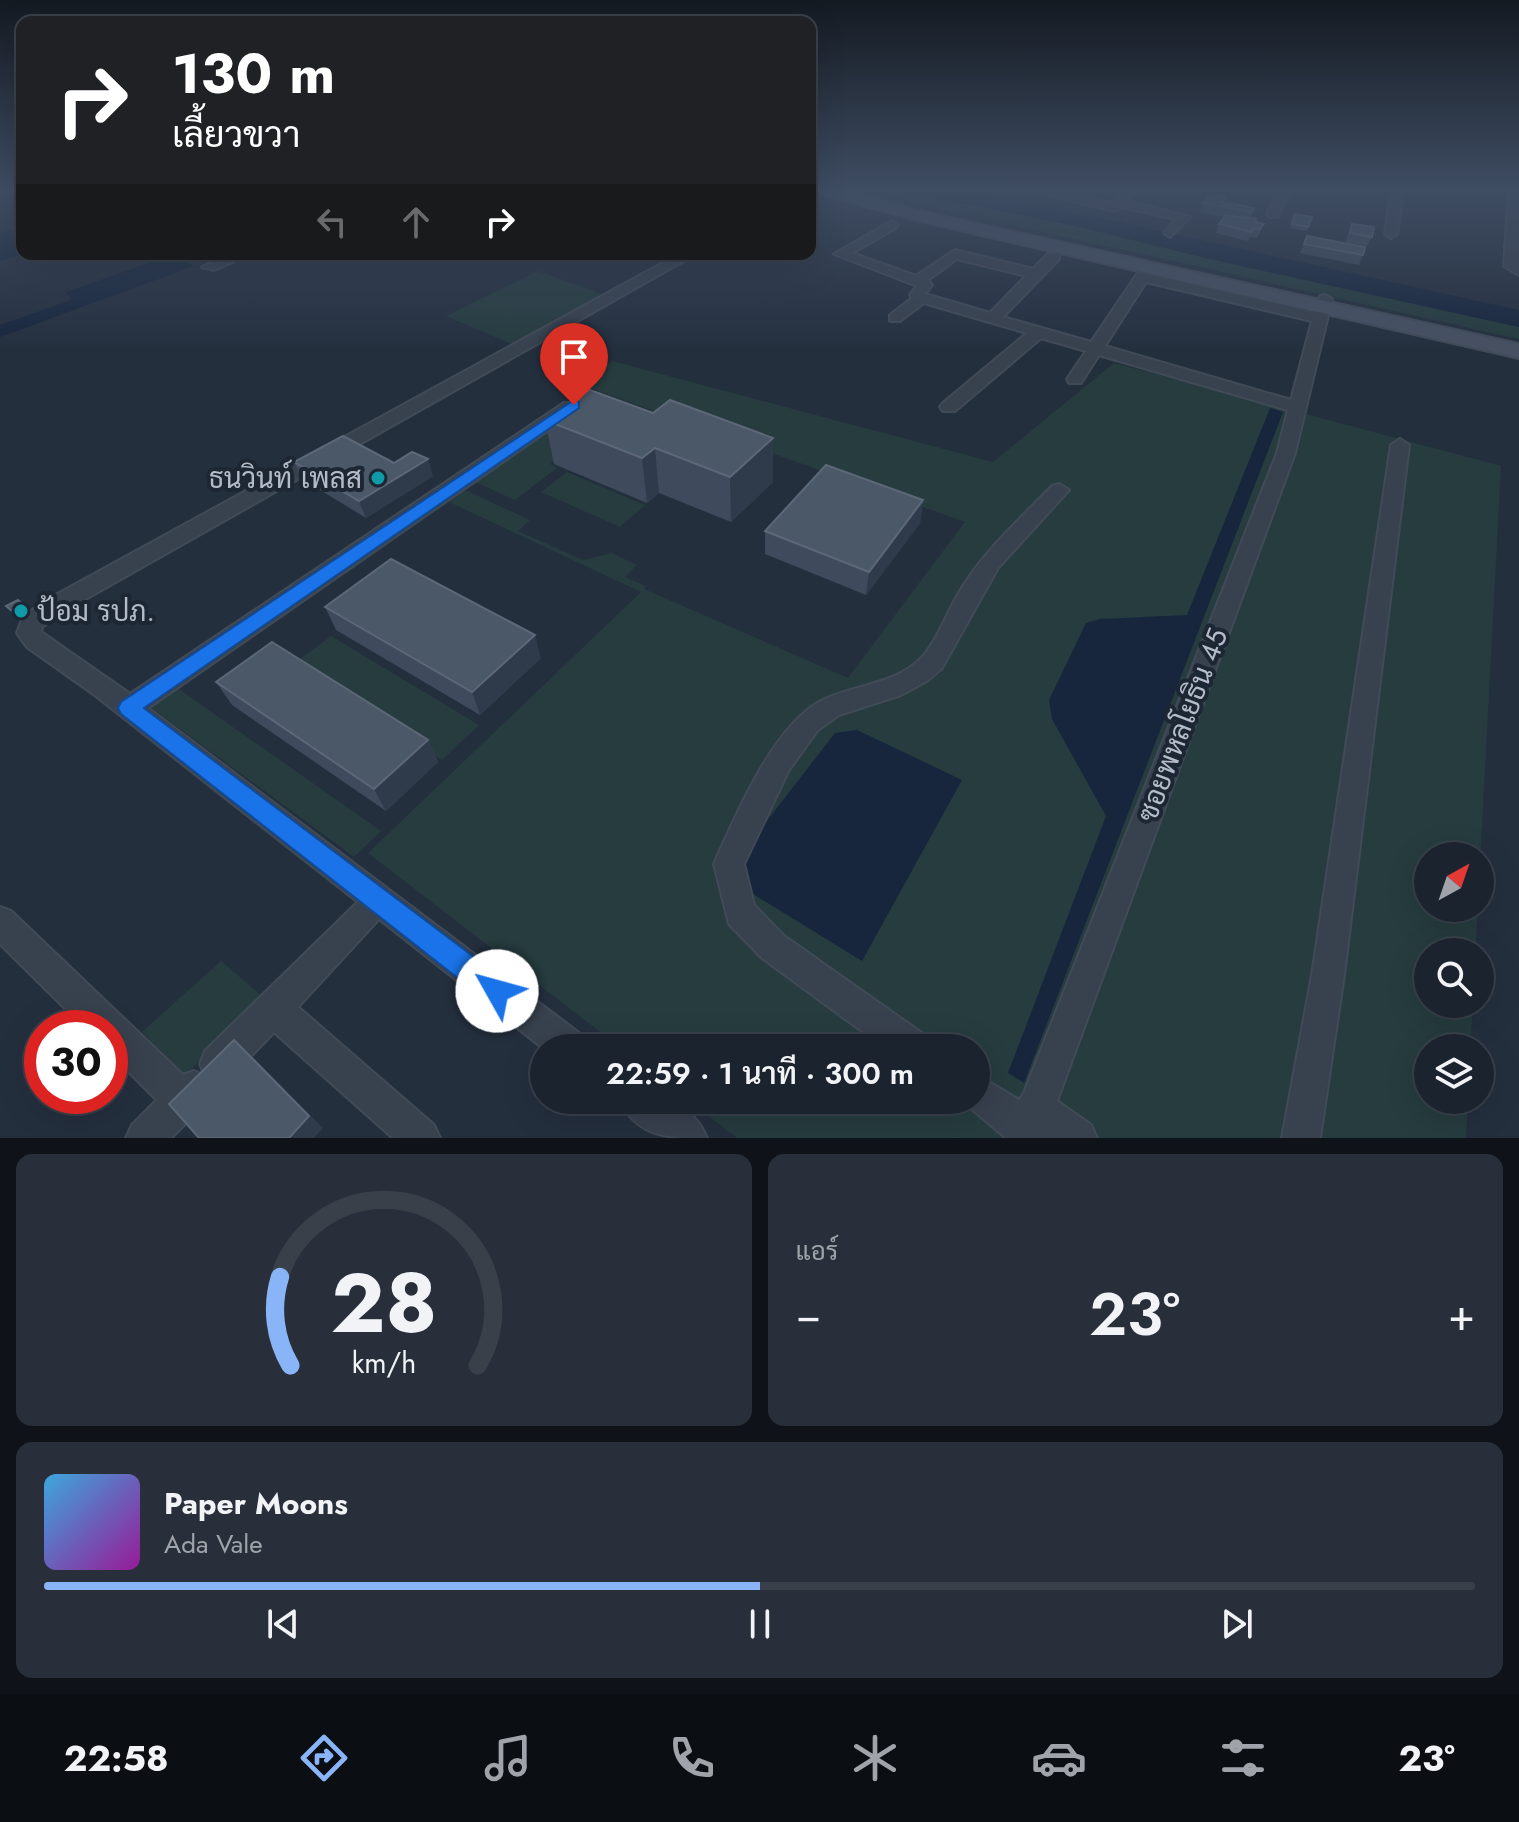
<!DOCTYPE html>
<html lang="th">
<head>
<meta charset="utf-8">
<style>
  body { margin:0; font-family:Jost,Sarabun,sans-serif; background:#282f3a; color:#f1f3f6; height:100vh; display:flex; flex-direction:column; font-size:30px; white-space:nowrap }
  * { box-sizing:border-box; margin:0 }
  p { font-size:26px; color:#a0a4aa }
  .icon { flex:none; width:44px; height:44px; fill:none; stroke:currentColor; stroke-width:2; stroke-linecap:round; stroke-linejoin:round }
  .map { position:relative; height:1138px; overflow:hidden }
  .side { display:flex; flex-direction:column; gap:16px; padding:16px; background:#0f1319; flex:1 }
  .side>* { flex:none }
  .banner { position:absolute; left:16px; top:16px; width:800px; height:244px; border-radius:16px; box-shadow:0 8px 32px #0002,0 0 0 2px #39404a; background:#202124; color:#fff; overflow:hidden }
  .needle { width:52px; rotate:40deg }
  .buttons { position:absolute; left:1414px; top:842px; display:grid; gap:16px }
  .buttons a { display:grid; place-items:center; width:80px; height:80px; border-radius:50%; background:#1b232e; box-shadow:0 8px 32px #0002,0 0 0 2px #39404a; font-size:40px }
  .speed { position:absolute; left:24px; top:1010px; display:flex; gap:16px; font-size:40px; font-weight:700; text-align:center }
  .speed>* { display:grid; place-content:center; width:104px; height:104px; border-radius:50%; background:#1b232e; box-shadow:0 8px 32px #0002,0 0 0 2px #39404a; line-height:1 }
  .speed .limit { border:12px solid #d22; background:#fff; color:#111 }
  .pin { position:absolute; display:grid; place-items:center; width:68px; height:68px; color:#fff; margin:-82px -34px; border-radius:50% 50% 50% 0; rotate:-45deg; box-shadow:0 0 8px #0007 }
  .pin .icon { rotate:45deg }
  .me { position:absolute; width:88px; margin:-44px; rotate:308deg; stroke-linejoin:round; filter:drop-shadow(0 0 6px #0008) }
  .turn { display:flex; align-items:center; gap:28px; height:168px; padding:0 24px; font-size:36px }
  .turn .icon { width:104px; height:104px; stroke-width:2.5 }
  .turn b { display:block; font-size:56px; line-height:68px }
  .lanes { display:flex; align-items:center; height:76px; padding:0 24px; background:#0003; justify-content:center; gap:40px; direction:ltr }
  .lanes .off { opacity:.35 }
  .big { font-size:60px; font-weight:600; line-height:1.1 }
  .side .widget { flex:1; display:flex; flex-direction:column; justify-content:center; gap:12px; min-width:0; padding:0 28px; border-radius:16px; background:#282f3a }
  .side .dial { align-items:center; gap:0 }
  .dial svg { height:208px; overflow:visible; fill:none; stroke:#39404a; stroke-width:7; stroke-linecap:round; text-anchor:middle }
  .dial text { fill:#f1f3f6; stroke:none }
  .song { display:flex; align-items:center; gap:24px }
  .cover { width:96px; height:96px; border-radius:12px; background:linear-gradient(135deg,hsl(200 70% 55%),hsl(300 70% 35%)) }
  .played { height:8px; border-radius:4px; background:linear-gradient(90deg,#8ab4f8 50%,#39404a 50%) }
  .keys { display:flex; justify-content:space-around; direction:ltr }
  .heat { display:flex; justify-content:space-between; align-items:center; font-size:44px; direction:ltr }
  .side .tiles { flex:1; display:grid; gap:16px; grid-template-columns:1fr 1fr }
  .widget:last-child { grid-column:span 2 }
  .trip { position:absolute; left:530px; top:1034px; width:460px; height:80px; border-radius:40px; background:#1b232e; box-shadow:0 8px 32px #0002,0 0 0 2px #39404a; font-weight:600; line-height:80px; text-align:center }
  .dock { display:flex; height:128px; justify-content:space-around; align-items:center; background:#0b0e12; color:#a0a4aa }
  .dock .icon { width:56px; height:56px }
  .dock .on { color:#8ab4f8 }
  .dock b { font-size:36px; color:#f1f3f6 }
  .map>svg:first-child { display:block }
  .green { fill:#263c3f }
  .water { fill:#17263c }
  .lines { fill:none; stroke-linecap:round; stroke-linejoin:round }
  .street-casing { stroke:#414a57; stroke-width:4 }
  .secondary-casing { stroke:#414a57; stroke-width:4 }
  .street { fill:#38414e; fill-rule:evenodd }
  .secondary { fill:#465061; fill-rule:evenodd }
  .wall { fill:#3f4b5c }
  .shaded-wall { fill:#2f3b4b }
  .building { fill:#4b5868; stroke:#5c6777; stroke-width:2 }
  .route { fill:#1a73e8; stroke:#114b97; stroke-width:2 }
  .culture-dot { fill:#0f9aa8; stroke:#1d2633; stroke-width:3 }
  .labels { text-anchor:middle; stroke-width:8; stroke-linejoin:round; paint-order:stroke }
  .poi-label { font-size:28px; fill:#b4bcc9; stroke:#1d2633; text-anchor:end }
  .street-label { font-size:28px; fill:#b4bcc9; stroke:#1d2633 }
</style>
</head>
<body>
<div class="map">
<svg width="1519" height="1138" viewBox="0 0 1519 1138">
  <rect width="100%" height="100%" fill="#242f3e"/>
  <g class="green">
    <polygon points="862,191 902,191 1075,226 1210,259 1519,327 1519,339"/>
    <polygon points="538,271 610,297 516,346 446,316"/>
    <polygon points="612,361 993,462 1114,363 1501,466 1480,863 1480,856 1428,856 1428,908 1478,908 1475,952 1428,952 1428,1004 1473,1004 1470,1048 1428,1048 1428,1100 1468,1100 1466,1138 737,1138 688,1100 976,1100 976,1048 621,1048 368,853 641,592 449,502 465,490 530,520 518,531 583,560 612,553 637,565 625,577 646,586 644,589 848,678 965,522 576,383"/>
    <polygon points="584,405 583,440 550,464 557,468 515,500 475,482"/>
    <polygon points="567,472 645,505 620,527 541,492"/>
    <polygon points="331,636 479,725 442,760 292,665"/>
    <polygon points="176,687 381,831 354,857 149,706"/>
    <polygon points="221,961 264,998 185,1075 142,1032"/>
  </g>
  <g class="water">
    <polygon points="902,191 952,191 1110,220 1519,310 1519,327 1210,259 1075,226"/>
    <polygon points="22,227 24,254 0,261 0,233"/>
    <polygon points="172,255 194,266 0,337 0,325 71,300 66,292"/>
    <polygon points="1270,408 1283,412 1024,1083 1008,1073 1106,816 1052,719 1049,700 1086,623 1100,619 1187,615"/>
    <polygon points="857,730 962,780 862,961 753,894 739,857 835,733"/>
  </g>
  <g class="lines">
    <defs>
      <g id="street">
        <polygon points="1029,191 1054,191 1112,203 1122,191 1134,191 1126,201 1190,217 1170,237 1164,233 1176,219 1121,207 1115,211"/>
        <polygon points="1279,191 1291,191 1277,217 1269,217 1267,214"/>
        <polygon points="1391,191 1403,191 1397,234 1391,238 1385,234"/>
        <polygon points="1509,191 1519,191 1519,275 1504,266"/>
        <path d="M892 221 898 225 896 228 852 253 916 276 955 250 1033 269 1049 253H1059V259L1003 317 1091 342 1137 274 1142 273 1314 312 1320 296 1325 295 1332 299 1295 453 1057 1101 1091 1125 1097 1138H1006L961 1100H976V1074L1019 1100 1024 1093 1277 453 1288 410 1099 355 1081 383H1069L1067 379 1086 351 1041 338 955 411H943L940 407 943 403 1027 333 924 303 900 321H890V315L912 298 910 295 917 286 834 254ZM957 259 1026 276 990 313 925 294 932 285 928 280ZM1146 282 1312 321 1291 400 1105 346Z"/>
        <polygon points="231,254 251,254 214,270 202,267"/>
        <polygon points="679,254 696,254 59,614 42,627 41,632 130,694 564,403 576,403 579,407 576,411 148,708 583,1036 588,1048 544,1049 379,919 298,1007 434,1125 440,1138 393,1138 274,1032 231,1077 218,1082 207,1077 212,1089 207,1102 171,1138 126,1138 132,1125 157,1100 110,1053 110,1028 85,1028 0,944 0,907 11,911 183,1075 194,1071 205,1076 200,1064 205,1051 358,902 92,693 27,647 17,633 23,617 43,602"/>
        <polygon points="1400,439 1409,445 1344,975 1320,1138 1282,1138 1312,975 1391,445"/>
        <path d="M1059 484 1069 490 998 568 942 668 927 681 901 695 839 715 817 731 789 770 744 864 754 905 784 936 926 1036 931 1048H885L762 958 729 924 714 864C735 816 773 728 819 702 852 684 897 686 924 655 940 636 949 607 963 586 987 548 1021 518 1052 486Z"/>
        <path d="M620 1100C657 1100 690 1097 707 1138 670 1138 637 1138 620 1100Z"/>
      </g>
      <polygon id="secondary" points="821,191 848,191 919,211 1519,344 1519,358 916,220 823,194"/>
    </defs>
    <use href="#street" class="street-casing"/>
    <use href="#secondary" class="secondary-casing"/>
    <use href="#street" class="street"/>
    <use href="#secondary" class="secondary"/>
  </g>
  <g class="wall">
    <polygon points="1226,197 1224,202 1254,208 1250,218 1255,222 1264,224 1257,238 1250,237 1247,241 1216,233 1219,224 1224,217 1200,212 1203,203"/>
    <polygon points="1295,214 1312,217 1306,231 1290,228"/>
    <polygon points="1352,224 1372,237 1367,246 1345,242"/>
    <polygon points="1307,236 1363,255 1359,265 1300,253"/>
    <polygon points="590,390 773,482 731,522 659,493 647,503 554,464 545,420"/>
    <polygon points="294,462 394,463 433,476 366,518 302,479"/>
    <polygon points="923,500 920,523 866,595 765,554 765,531"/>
    <polygon points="325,607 541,658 480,715 336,630"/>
    <polygon points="216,682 428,740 438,762 386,811 232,705"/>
  </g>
  <g class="shaded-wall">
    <polygon points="773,438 773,482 731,522 730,477"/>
    <polygon points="655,448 659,493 647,503 642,458"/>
    <polygon points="428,459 433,476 366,518 359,501"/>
    <polygon points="923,500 920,523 866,595 869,572"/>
    <polygon points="23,604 28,610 17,617 12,611"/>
    <polygon points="535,635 541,658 480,715 472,692"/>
    <polygon points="428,740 438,762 386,811 374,789"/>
    <polygon points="234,1040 250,1054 323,1128 314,1138 289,1138"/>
  </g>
  <g class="building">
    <polygon points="1210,194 1226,197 1222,202 1254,208 1252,212 1203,203"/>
    <polygon points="1295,214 1312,217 1308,227 1292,224"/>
    <polygon points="1226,215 1256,219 1255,222 1264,224 1260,229 1254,228 1251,232 1219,224"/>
    <polygon points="1352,224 1374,227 1372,237 1350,233"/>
    <polygon points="1307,236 1365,247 1363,255 1304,244"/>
    <polygon points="590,390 653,413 670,400 773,438 730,477 655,448 642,458 545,420"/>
    <polygon points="343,436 394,463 412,452 428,459 359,501 294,462"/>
    <polygon points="826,465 923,500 869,572 765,531"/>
    <polygon points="391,559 535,635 472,692 325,607"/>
    <polygon points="18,600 23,604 12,611 6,606"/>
    <polygon points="272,642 428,740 374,789 216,682"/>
    <polygon points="234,1040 309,1116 289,1138 199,1138 169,1104"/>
  </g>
  <linearGradient id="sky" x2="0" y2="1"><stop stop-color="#141a22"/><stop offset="0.54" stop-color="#3f4d63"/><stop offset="1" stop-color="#3f4d63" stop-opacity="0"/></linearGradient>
  <rect width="1519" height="351" fill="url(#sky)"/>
  <polygon class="route" points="574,400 579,402 579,408 144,708 507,982 511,991 507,1001 497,1005 487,1001 121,714 118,708 121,702"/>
  <g class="culture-dot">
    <circle cx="378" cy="478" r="8"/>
    <circle cx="21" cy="611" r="8"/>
  </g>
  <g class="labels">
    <g class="poi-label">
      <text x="362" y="488">ธนวินท์ เพลส</text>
      <text x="37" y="621" text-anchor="start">ป้อม รปภ.</text>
    </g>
    <g class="street-label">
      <text transform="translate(1182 725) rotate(-69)" y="10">ซอยพหลโยธิน 45</text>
    </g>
  </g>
</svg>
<div class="buttons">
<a><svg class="needle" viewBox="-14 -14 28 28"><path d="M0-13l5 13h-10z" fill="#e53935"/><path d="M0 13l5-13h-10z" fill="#a0a4aa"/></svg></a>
<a><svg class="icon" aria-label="search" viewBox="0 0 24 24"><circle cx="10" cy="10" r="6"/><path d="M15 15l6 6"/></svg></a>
<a><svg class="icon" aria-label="layers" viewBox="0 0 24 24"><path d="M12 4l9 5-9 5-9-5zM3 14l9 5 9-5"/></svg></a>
</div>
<div class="speed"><div class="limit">30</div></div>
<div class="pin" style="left:574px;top:405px;background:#d93025"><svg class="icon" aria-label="arrive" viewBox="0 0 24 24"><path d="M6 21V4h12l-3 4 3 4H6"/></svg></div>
<svg class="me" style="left:497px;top:991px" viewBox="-20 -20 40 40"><circle r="19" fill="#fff"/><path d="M0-13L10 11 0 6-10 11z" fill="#1a73e8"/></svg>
<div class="trip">22:59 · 1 นาที · 300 m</div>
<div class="banner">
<div class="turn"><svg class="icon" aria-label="right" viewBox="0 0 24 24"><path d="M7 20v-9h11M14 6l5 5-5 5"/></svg><div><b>130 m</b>เลี้ยวขวา</div></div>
<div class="lanes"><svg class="icon off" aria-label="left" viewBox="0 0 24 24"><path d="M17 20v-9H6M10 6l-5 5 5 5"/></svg><svg class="icon off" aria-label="ahead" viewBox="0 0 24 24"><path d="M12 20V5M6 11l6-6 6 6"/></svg><svg class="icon" aria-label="right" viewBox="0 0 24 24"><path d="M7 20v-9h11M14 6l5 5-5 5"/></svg></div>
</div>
</div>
<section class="side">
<div class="tiles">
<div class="widget dial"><svg viewBox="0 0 100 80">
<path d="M14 69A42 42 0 1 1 86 69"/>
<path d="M14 69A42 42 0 0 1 10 35" stroke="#8ab4f8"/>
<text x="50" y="56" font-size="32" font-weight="700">28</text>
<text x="50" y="72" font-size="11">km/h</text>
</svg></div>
<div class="widget"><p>แอร์</p>
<div class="heat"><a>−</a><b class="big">23°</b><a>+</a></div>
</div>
<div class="widget">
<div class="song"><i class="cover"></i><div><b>Paper Moons</b><p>Ada Vale</p></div></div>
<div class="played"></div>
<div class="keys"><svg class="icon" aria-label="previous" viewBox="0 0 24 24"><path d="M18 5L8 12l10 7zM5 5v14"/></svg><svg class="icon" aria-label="pause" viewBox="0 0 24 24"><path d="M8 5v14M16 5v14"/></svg><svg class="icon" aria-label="next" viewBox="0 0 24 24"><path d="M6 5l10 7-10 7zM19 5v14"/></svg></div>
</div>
</div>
</section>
<nav class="dock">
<b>22:58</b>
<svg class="icon on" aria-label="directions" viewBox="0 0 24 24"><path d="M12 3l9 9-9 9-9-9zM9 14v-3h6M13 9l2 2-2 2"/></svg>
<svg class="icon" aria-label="music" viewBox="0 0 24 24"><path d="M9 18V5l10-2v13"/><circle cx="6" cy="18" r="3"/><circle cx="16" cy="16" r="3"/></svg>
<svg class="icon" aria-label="phone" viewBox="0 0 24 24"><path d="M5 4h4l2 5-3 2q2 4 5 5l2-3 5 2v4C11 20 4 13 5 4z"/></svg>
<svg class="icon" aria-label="climate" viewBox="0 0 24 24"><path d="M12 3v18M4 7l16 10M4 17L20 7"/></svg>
<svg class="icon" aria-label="car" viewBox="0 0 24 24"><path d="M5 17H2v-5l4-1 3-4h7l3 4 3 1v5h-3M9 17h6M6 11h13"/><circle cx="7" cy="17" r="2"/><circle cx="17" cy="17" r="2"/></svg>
<svg class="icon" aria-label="filters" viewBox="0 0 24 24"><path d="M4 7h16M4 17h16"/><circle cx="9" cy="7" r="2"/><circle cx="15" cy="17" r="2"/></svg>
<b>23°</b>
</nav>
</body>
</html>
